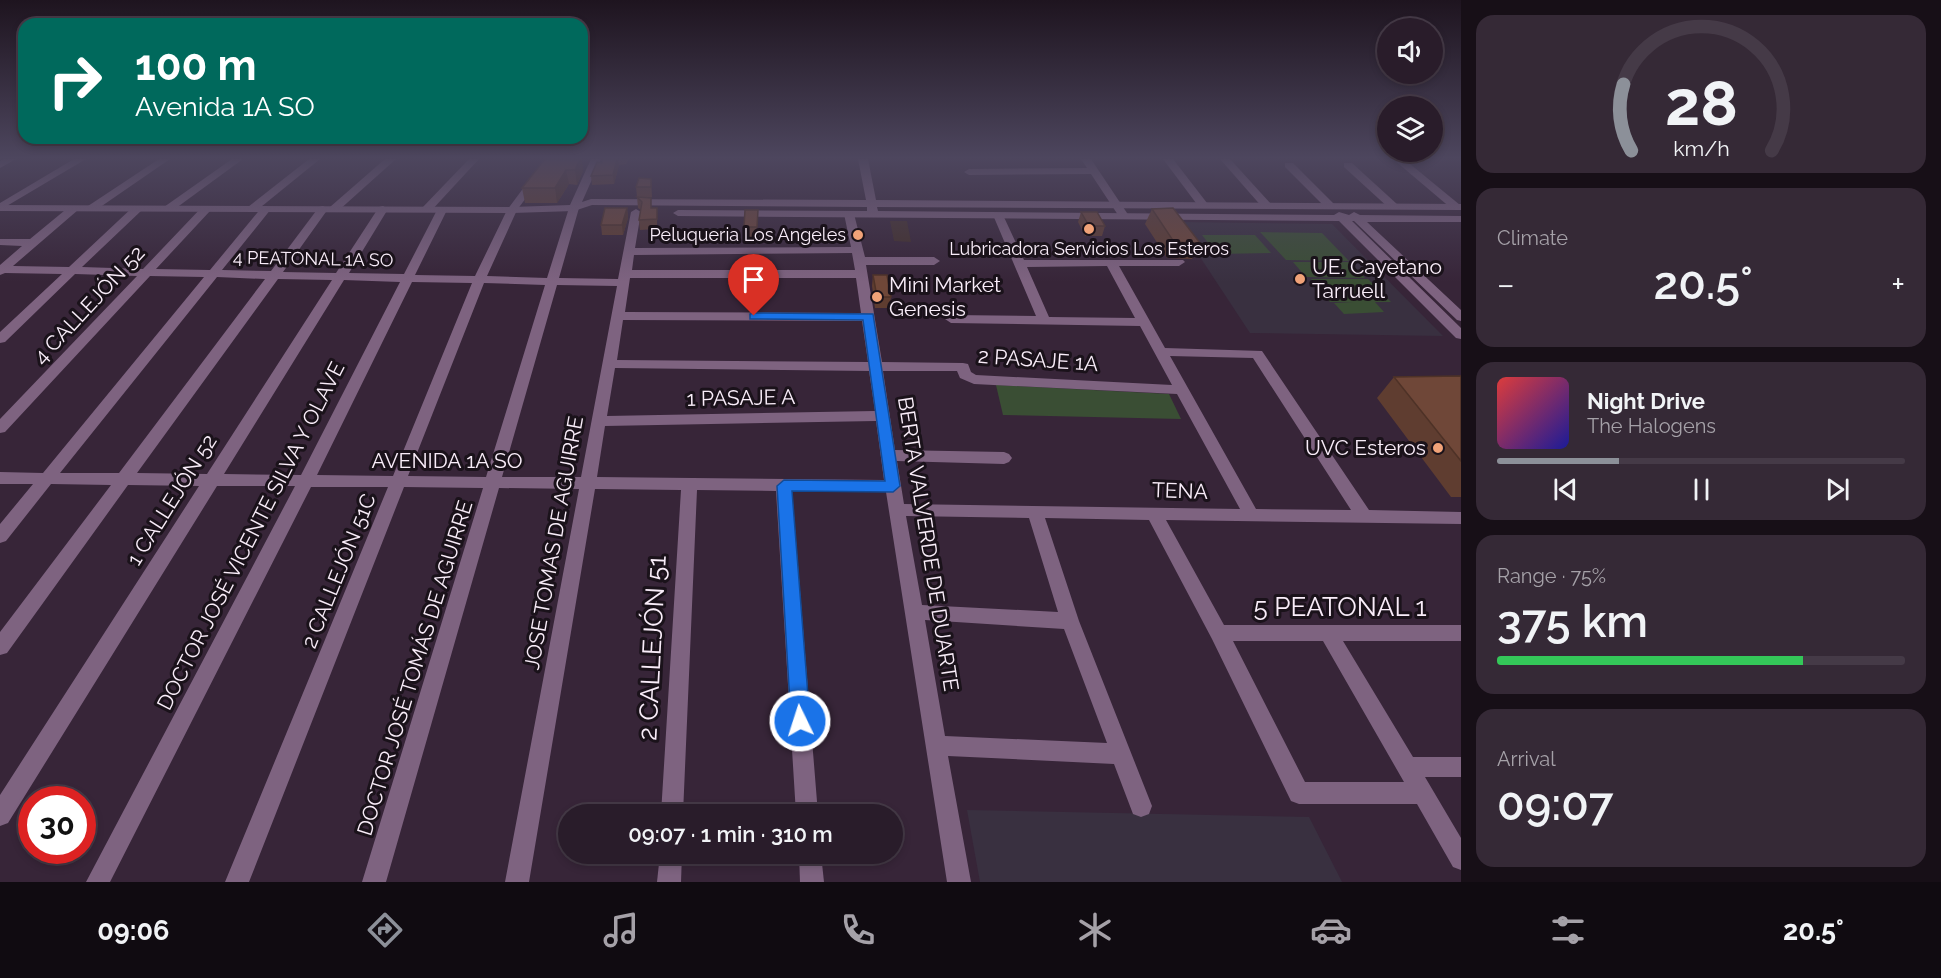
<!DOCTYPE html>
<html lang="en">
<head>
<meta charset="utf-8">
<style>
  body { margin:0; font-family:Raleway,sans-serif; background:#352936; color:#f1f3f6; height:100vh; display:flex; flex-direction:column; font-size:22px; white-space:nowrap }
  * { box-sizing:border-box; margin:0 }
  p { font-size:20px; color:#a5a1a8 }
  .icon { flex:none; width:33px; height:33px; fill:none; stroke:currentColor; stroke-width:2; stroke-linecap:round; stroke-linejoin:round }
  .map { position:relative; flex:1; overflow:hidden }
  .details { display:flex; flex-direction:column; gap:15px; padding:15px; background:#170f17; width:480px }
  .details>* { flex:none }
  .guide { position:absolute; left:18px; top:18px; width:570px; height:126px; border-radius:18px; box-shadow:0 3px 9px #0003,0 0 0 2px #453a47; background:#00695c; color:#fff; overflow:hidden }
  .buttons { position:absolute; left:1377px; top:18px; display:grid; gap:12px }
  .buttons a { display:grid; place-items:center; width:66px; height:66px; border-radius:50%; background:#291c2a; box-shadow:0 3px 9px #0003,0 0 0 2px #453a47; font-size:30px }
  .speed { position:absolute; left:18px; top:786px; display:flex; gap:12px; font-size:30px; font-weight:700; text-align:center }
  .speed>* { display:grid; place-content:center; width:78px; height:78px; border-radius:50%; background:#291c2a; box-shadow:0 3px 9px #0003,0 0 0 2px #453a47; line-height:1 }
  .speed .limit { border:9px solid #d22; background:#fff; color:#111 }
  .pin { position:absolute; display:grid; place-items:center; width:51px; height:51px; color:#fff; margin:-62px -26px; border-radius:50% 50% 50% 0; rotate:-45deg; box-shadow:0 0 6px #0007 }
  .pin .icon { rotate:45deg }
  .me { position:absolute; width:66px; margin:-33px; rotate:356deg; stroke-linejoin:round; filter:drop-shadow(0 0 4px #0008) }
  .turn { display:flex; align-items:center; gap:21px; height:126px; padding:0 18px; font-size:27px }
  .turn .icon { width:78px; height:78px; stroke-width:2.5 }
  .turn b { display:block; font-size:42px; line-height:51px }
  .big { font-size:45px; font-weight:600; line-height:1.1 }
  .details .widget { flex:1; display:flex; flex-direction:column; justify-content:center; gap:9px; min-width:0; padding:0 21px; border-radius:18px; background:#352936 }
  .details .dial { align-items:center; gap:0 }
  .dial svg { height:156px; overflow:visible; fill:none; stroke:#453a47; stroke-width:7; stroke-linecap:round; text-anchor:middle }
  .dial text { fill:#f1f3f6; stroke:none }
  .song { display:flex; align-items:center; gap:18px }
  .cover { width:72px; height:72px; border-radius:9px; background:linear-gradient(135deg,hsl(0 70% 55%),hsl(240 70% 35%)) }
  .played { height:6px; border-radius:3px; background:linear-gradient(90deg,#8c9099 30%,#453a47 30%) }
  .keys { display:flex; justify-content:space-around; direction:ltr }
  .heat { display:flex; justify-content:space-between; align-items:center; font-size:33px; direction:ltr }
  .charge { height:9px; border-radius:4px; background:linear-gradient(90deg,#34c759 75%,#453a47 0) }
  .trip { position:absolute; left:558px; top:804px; width:345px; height:60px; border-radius:30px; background:#291c2a; box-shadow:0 3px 9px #0003,0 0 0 2px #453a47; font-weight:600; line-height:60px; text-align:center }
  .tab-bar { display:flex; height:96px; justify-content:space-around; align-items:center; background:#100b11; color:#a5a1a8 }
  .tab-bar .icon { width:42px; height:42px }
  .tab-bar .on { color:#8c9099 }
  .tab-bar b { font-size:27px; color:#f1f3f6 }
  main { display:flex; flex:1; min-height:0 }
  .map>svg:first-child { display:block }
  .education { fill:#393040 }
  .medical { fill:#422f2b }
  .green { fill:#3a4e34 }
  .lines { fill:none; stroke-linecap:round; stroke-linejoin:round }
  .minor { fill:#7e6380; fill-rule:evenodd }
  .tertiary { fill:#7e6380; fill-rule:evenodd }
  .wall { fill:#5f3d30 }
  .shaded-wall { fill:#4e3227 }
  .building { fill:#6f4738; stroke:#4e3227; stroke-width:1.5 }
  .route { fill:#1a73e8; stroke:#114b97; stroke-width:1.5 }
  .poi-dot { fill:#f0a278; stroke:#1a121a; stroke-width:2 }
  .labels { text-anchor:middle; stroke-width:6; stroke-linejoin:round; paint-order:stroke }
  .far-poi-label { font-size:18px; fill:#f9edf9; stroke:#1a121a; text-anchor:end }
  .far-street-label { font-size:18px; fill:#f9edf9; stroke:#1a121a }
  .poi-label { font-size:21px; fill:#f9edf9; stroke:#1a121a; text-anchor:start }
  .street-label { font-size:21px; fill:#f9edf9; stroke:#1a121a }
  .near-street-label { font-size:26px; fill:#f9edf9; stroke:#1a121a }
</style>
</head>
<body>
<main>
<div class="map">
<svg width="1461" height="882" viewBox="0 0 1461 882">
  <rect width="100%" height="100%" fill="#372538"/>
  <g class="education">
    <polygon points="1177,222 1332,224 1443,336 1250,333"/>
    <polygon points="967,810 1309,817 1342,882 980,882"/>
  </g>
  <polygon class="medical" points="890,221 907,221 911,242 894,241"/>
  <g class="green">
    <polygon points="1260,232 1322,233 1349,261 1286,260"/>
    <polygon points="1202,235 1255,235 1271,253 1217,254"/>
    <polygon points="1293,262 1350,262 1365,278 1306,277"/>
    <polygon points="1311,279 1368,279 1391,302 1375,302 1384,312 1344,314 1334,303 1353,302 1330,302"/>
    <polygon points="996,385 1169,394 1181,419 1003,415"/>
  </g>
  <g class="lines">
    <g class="minor">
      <polygon points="4,159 16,159 0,168 0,161"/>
      <polygon points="74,159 86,159 0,210 0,203"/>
      <polygon points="159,159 170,159 96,210 88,210 88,206"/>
      <polygon points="232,159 243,159 172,211 164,211 164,207"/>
      <polygon points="309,159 320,159 256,211 248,211 248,207"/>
      <polygon points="385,159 396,159 338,211 330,211 330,207"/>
      <polygon points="469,159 479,159 430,212 422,212 422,208"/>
      <path d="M545 159H555L517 210 487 276 547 278 569 208 574 205 579 208 559 278 618 279 631 212 636 209 641 212 635 248 851 247 844 214 849 211 854 214 865 257H934L940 261 934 265H866L882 362 963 363 968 364 971 372 976 375 1172 385 1140 326 951 323 945 319 951 315 1036 316 993 215 994 213H1002L1003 215 1024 260H1183L1185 262 1179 266H1119L1165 348 1262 351 1369 510 1461 512V524L1166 520 1224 625H1461V641H1343L1413 757H1461V777H1425L1461 838V870L1453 867 1417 804H1299L1291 801 1212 639 1149 520 1045 518 1079 621 1152 806 1149 814 1141 817 1133 814 1114 764 948 756 971 882H947L886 492 792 491 818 814H796L776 491 697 490 683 814H661L681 490 595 489 529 882H505L579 489 499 488 386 882H362L483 488 404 487 249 882H225L388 487H311L110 882H86L295 486H217L8 823 0 826V795L199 486 128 485 7 653 0 655V632L111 485 51 484 6 541 0 543V524L33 484H0V472L43 473 204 277 150 276 5 432 0 433V419L137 276 75 274 5 342 0 343V332L62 274 5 273 0 275V265L22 246 0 245V239H30L70 206H78V210L13 266 69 267 134 206H142V210L82 267 143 269 202 207 206 206 211 209 210 211 156 269 210 270 262 207 266 206 271 209 222 270 271 271 319 207 323 206 328 209 283 272 336 273 379 207 383 206 388 209 349 273 404 274 437 210 442 207 447 210 415 275 475 276 507 210ZM852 253 855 270H632L634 255ZM1107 266 1135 318 1049 317 1027 267ZM217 277 265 279 119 473H60ZM630 278H856L861 313 625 312ZM278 279 332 280 207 474 137 473ZM344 280 400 282 301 475 224 474ZM412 282 472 283 393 476 317 475ZM484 283 545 285 486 477 408 476ZM557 285 617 286 581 477H502ZM623 320 862 321 868 362 617 360ZM1170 356 1253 358 1351 510 1256 509ZM615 368 869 371 875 411 607 416ZM883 371H957L960 378 974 384 1177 394 1240 509 904 504 897 461 1004 464 1009 462 1012 458 1009 454 1004 452 895 450ZM876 421 884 480 597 477 605 426ZM906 516 1029 518 1058 612 922 605ZM925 620 1064 629 1107 743 945 736ZM1233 641H1323L1404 782H1305Z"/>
      <polygon points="1081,159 1091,159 1129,216 1128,218 1120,218 1091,174 969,175 964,172 969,169 1087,168"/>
      <polygon points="1163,159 1173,159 1207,203 1207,207 1199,207"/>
      <polygon points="1220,159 1230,159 1271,204 1271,208 1263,208"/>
      <polygon points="1393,159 1404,159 1460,205 1460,209 1452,209"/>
      <polygon points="1285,163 1293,163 1334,204 1334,208 1326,208 1285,167"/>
      <polygon points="1344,163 1352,163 1398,205 1398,209 1390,209 1344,167"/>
      <polygon points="660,854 682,854 681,882 657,882"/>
      <polygon points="799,854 821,854 824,882 800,882"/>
    </g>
    <polygon class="tertiary" points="591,159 601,159 582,202 591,199 866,200 858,159 868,159 876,200 1461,204 1461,210 877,207 878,211 1334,215 1339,212 1349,215 1354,212 1360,215 1461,216 1461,222 1367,222 1461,310 1461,321 1457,320 1354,221 1352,221 1461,328 1461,339 1456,338 1339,221 678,216 673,213 678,210 867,211 867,207 592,205 574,211 512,213 0,211 0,205 512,207 570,205"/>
  </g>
  <g class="wall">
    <polygon points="545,159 583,171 577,185 569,184 557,203 525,203 522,188"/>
    <polygon points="603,159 629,159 626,164 619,165 614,184 592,185 591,176 602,163"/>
    <polygon points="651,179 652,197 637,197 636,187"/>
    <polygon points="637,197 652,208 657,218 657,229 640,230 639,220 641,210 638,208"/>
    <polygon points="627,208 628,218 623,235 602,235 601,225"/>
    <polygon points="1152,209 1200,243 1192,259 1167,258 1145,224"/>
    <polygon points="745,210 758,210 756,237 744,237"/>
    <polygon points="1081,212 1105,226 1102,236 1085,236 1078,222"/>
    <polygon points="873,275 891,297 889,308 875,308 872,286"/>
    <polygon points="1461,376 1461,497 1451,497 1377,398 1394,377"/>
  </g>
  <g class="shaded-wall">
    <polygon points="580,159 582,159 583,171 577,185 575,170"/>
    <polygon points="617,159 618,159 619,165 614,184 613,175"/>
    <polygon points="566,170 569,184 557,203 555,188"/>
    <polygon points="627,208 628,218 623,235 622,225"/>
  </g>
  <g class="building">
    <polygon points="545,159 580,159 575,170 566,170 555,188 522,188"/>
    <polygon points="603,159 617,159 613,175 591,176 597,162 602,163"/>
    <polygon points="639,178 651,179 651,187 636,187"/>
    <polygon points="637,197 651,198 651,208 657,208 657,219 639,220 642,202"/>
    <polygon points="605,208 627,208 622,225 601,225"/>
    <polygon points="1173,208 1200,243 1174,242 1152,209"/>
    <polygon points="745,210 758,210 757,227 744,227"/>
    <polygon points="1081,212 1097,212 1105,226 1089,226"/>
    <polygon points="873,275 887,275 891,297 877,297"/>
    <polygon points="1461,376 1461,461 1394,377"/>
  </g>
  <linearGradient id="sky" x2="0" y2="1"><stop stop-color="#1e141f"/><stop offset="0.56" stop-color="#4d465e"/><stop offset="1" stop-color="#4d465e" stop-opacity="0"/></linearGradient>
  <rect width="1461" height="282" fill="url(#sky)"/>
  <polygon class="route" points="754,313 873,314 900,486 893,492 792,491 810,721 807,727 800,729 794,727 791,721 777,486 784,480 885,481 863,320 750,319 750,314"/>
  <g class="poi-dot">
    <circle cx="1089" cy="229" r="6"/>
    <circle cx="858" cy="235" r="6"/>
    <circle cx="1300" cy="279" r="6"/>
    <circle cx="877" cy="297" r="6"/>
    <circle cx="1438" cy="448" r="6"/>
  </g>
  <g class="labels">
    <g class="far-poi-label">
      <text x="846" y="241">Peluqueria Los Angeles</text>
      <text x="1089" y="255" text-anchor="middle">Lubricadora Servicios Los Esteros</text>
    </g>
    <g class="far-street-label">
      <text transform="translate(313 259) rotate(1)" y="6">4 PEATONAL 1A SO</text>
    </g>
    <g class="poi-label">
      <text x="1312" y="274">UE. Cayetano<tspan x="1312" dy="24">Tarruell</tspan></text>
      <text x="889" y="292">Mini Market<tspan x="889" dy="24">Genesis</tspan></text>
      <text x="1426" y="455" text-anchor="end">UVC Esteros</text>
    </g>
    <g class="street-label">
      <text transform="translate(89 305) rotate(-47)" y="7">4 CALLEJÓN 52</text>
      <text transform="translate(1038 360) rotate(4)" y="7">2 PASAJE 1A</text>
      <text transform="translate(741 398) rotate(-1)" y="7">1 PASAJE A</text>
      <text x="447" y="468">AVENIDA 1A SO</text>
      <text transform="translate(1180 491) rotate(2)" y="7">TENA</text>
      <text transform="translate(172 500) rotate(-58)" y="7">1 CALLEJÓN 52</text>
      <text transform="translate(251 536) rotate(-63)" y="7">DOCTOR JOSÉ VICENTE SILVA Y OLAVE</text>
      <text transform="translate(554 543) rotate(-80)" y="7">JOSE TOMAS DE AGUIRRE</text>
      <text transform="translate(928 544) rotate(81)" y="7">BERTA VALVERDE DE DUARTE</text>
      <text transform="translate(339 571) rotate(-68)" y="7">2 CALLEJÓN 51C</text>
      <text transform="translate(415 668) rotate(-73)" y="7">DOCTOR JOSÉ TOMÁS DE AGUIRRE</text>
    </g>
    <g class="near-street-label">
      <text x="1340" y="616">5 PEATONAL 1</text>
      <text transform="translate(652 648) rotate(-87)" y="9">2 CALLEJÓN 51</text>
    </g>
  </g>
</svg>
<div class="buttons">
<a><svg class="icon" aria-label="sound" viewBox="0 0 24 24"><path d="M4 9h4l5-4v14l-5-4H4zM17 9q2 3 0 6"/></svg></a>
<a><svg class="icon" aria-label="layers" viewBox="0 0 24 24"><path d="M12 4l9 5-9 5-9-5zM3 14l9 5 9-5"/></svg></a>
</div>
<div class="speed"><div class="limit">30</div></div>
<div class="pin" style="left:754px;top:316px;background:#d93025"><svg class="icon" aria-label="arrive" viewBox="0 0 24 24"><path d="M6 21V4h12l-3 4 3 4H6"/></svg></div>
<svg class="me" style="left:800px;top:721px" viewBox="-20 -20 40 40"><circle r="17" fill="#1a73e8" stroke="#fff" stroke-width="3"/><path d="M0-11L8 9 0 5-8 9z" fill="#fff"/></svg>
<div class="trip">09:07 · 1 min · 310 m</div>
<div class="guide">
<div class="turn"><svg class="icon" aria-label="right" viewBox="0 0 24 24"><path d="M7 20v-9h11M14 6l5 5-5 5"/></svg><div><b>100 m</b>Avenida 1A SO</div></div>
</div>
</div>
<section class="details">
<div class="widget dial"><svg viewBox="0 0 100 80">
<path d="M14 69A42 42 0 1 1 86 69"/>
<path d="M14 69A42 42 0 0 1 10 35" stroke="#8c9099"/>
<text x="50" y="56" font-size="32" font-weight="700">28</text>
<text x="50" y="72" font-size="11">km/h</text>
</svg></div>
<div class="widget"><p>Climate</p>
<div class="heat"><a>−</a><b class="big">20.5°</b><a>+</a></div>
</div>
<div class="widget">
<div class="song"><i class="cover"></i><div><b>Night Drive</b><p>The Halogens</p></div></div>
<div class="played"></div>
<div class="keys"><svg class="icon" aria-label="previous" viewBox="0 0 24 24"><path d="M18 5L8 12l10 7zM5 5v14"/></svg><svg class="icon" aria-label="pause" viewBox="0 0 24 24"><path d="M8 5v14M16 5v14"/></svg><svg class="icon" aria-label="next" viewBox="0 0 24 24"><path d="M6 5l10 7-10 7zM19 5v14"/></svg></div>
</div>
<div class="widget"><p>Range · 75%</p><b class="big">375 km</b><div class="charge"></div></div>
<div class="widget"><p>Arrival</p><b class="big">09:07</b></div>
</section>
</main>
<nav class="tab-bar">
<b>09:06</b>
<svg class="icon on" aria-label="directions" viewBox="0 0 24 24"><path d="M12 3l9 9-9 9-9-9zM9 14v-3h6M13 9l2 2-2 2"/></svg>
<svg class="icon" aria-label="music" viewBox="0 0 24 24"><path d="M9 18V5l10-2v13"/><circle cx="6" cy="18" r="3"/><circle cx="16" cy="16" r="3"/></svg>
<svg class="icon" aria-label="phone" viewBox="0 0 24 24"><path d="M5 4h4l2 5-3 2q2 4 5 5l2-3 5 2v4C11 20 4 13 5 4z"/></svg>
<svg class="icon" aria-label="climate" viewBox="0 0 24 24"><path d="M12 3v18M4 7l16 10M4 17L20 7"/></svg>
<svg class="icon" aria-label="car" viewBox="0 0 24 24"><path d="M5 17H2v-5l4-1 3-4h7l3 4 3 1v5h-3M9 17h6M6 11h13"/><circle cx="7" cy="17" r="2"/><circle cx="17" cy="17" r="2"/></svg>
<svg class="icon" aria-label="filters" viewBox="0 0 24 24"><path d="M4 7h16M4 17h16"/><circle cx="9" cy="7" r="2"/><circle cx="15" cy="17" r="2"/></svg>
<b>20.5°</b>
</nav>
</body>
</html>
